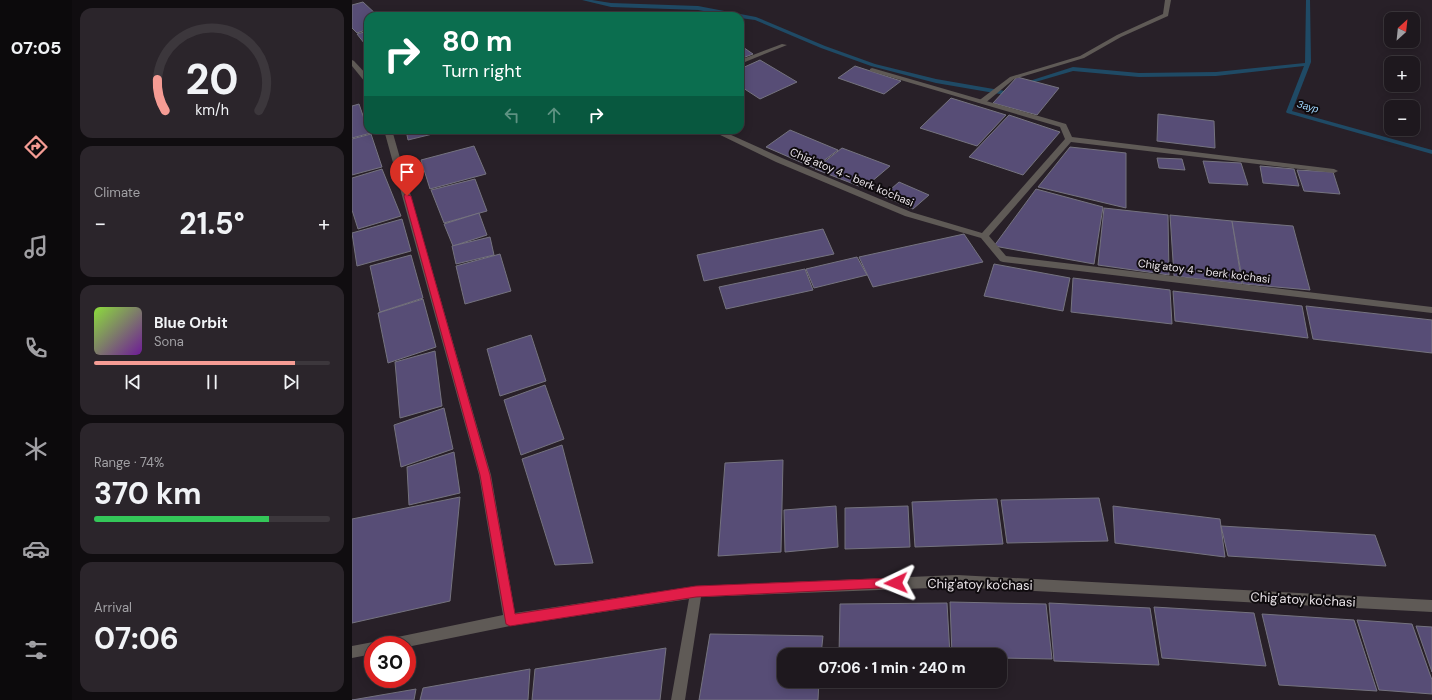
<!DOCTYPE html>
<html lang="en">
<head>
<meta charset="utf-8">
<style>
  body { margin:0; font-family:"DM Sans",sans-serif; background:#2b252b; color:#f1f3f6; height:100vh; display:flex; flex-direction:column; font-size:15px; white-space:nowrap }
  * { box-sizing:border-box; margin:0 }
  p { font-size:13px; color:#a1a0a4 }
  .icon { flex:none; width:22px; height:22px; fill:none; stroke:currentColor; stroke-width:2; stroke-linecap:round; stroke-linejoin:round }
  .map { position:relative; flex:1; overflow:hidden }
  .panel { display:flex; flex-direction:column; gap:8px; padding:8px; background:#100d10; width:280px }
  .panel>* { flex:none }
  .guide { position:absolute; left:12px; top:12px; width:380px; height:122px; border-radius:12px; box-shadow:0 2px 10px #0003,0 0 0 1px #3c373c; background:#0b6e4f; color:#fff; overflow:hidden }
  .needle { width:26px; rotate:27deg }
  .buttons { position:absolute; left:1032px; top:12px; display:grid; gap:8px }
  .buttons a { display:grid; place-items:center; width:36px; height:36px; border-radius:8px; background:#1e181e; box-shadow:0 2px 10px #0003,0 0 0 1px #3c373c; font-size:20px }
  .speed { position:absolute; left:12px; top:636px; display:flex; gap:8px; font-size:20px; font-weight:700; text-align:center }
  .speed>* { display:grid; place-content:center; width:52px; height:52px; border-radius:50%; background:#1e181e; box-shadow:0 2px 10px #0003,0 0 0 1px #3c373c; line-height:1 }
  .speed .limit { border:6px solid #d22; background:#fff; color:#111 }
  .pin { position:absolute; display:grid; place-items:center; width:34px; height:34px; color:#fff; margin:-41px -17px; border-radius:50% 50% 50% 0; rotate:-45deg; box-shadow:0 0 4px #0007 }
  .pin .icon { rotate:45deg }
  .me { position:absolute; width:44px; margin:-22px; rotate:268deg; stroke-linejoin:round; filter:drop-shadow(0 0 3px #0008) }
  .turn { display:flex; align-items:center; gap:14px; height:84px; padding:0 12px; font-size:18px }
  .turn .icon { width:52px; height:52px; stroke-width:2.5 }
  .turn b { display:block; font-size:28px; line-height:34px }
  .lanes { display:flex; align-items:center; height:38px; padding:0 12px; background:#0003; justify-content:center; gap:20px; direction:ltr }
  .lanes .off { opacity:.35 }
  .big { font-size:30px; font-weight:700; line-height:1.1 }
  .panel .widget { flex:1; display:flex; flex-direction:column; justify-content:center; gap:6px; min-width:0; padding:0 14px; border-radius:12px; background:#2b252b }
  .panel .dial { align-items:center; gap:0 }
  .dial svg { height:104px; overflow:visible; fill:none; stroke:#3c373c; stroke-width:7; stroke-linecap:round; text-anchor:middle }
  .dial text { fill:#f1f3f6; stroke:none }
  .song { display:flex; align-items:center; gap:12px }
  .cover { width:48px; height:48px; border-radius:6px; background:linear-gradient(135deg,hsl(90 70% 55%),hsl(280 70% 35%)) }
  .played { height:4px; border-radius:2px; background:linear-gradient(90deg,#f59c94 85%,#3c373c 85%) }
  .keys { display:flex; justify-content:space-around; direction:ltr }
  .heat { display:flex; justify-content:space-between; align-items:center; font-size:22px; direction:ltr }
  .charge { height:6px; border-radius:3px; background:linear-gradient(90deg,#34c759 74%,#3c373c 0) }
  .trip { position:absolute; left:425px; top:648px; width:230px; height:40px; border-radius:12px; background:#1e181e; box-shadow:0 2px 10px #0003,0 0 0 1px #3c373c; font-weight:700; line-height:40px; text-align:center }
  main { display:flex; flex:1; min-height:0 }
  .tab-bar { display:flex; flex-direction:column; width:72px; justify-content:space-around; align-items:center; background:#0c0a0c; color:#a1a0a4 }
  .tab-bar .icon { width:28px; height:28px }
  .tab-bar .current { color:#f59c94 }
  .tab-bar b { font-size:18px; color:#f1f3f6 }
  .map>svg:first-child { display:block }
  .lines { fill:none; stroke-linecap:round; stroke-linejoin:round }
  .stream { fill:#1f4a65; fill-rule:evenodd }
  .building { fill:#574d76; stroke:#75737f }
  .lane { fill:#5f5a56; fill-rule:evenodd }
  .street { fill:#5f5a56; fill-rule:evenodd }
  .route { fill:#e11d48; stroke:#92132f }
  .labels { text-anchor:middle; stroke-width:4; stroke-linejoin:round; paint-order:stroke }
  .far-water-label { font-size:10px; font-style:italic; fill:#9dd3f9; stroke:#0f0b0e }
  .street-label { font-size:11px; fill:#e9e3e8; stroke:#0f0b0e }
  .near-street-label { font-size:13px; fill:#e9e3e8; stroke:#0f0b0e }
</style>
</head>
<body>
<main>
<nav class="tab-bar">
<b>07:05</b>
<svg class="icon current" aria-label="directions" viewBox="0 0 24 24"><path d="M12 3l9 9-9 9-9-9zM9 14v-3h6M13 9l2 2-2 2"/></svg>
<svg class="icon" aria-label="music" viewBox="0 0 24 24"><path d="M9 18V5l10-2v13"/><circle cx="6" cy="18" r="3"/><circle cx="16" cy="16" r="3"/></svg>
<svg class="icon" aria-label="phone" viewBox="0 0 24 24"><path d="M5 4h4l2 5-3 2q2 4 5 5l2-3 5 2v4C11 20 4 13 5 4z"/></svg>
<svg class="icon" aria-label="climate" viewBox="0 0 24 24"><path d="M12 3v18M4 7l16 10M4 17L20 7"/></svg>
<svg class="icon" aria-label="car" viewBox="0 0 24 24"><path d="M5 17H2v-5l4-1 3-4h7l3 4 3 1v5h-3M9 17h6M6 11h13"/><circle cx="7" cy="17" r="2"/><circle cx="17" cy="17" r="2"/></svg>
<svg class="icon" aria-label="filters" viewBox="0 0 24 24"><path d="M4 7h16M4 17h16"/><circle cx="9" cy="7" r="2"/><circle cx="15" cy="17" r="2"/></svg>
</nav>
<section class="panel">
<div class="widget dial"><svg viewBox="0 0 100 80">
<path d="M14 69A42 42 0 1 1 86 69"/>
<path d="M14 69A42 42 0 0 1 8 45" stroke="#f59c94"/>
<text x="50" y="56" font-size="32" font-weight="700">20</text>
<text x="50" y="72" font-size="11">km/h</text>
</svg></div>
<div class="widget"><p>Climate</p>
<div class="heat"><a>−</a><b class="big">21.5°</b><a>+</a></div>
</div>
<div class="widget">
<div class="song"><i class="cover"></i><div><b>Blue Orbit</b><p>Sona</p></div></div>
<div class="played"></div>
<div class="keys"><svg class="icon" aria-label="previous" viewBox="0 0 24 24"><path d="M18 5L8 12l10 7zM5 5v14"/></svg><svg class="icon" aria-label="pause" viewBox="0 0 24 24"><path d="M8 5v14M16 5v14"/></svg><svg class="icon" aria-label="next" viewBox="0 0 24 24"><path d="M6 5l10 7-10 7zM19 5v14"/></svg></div>
</div>
<div class="widget"><p>Range · 74%</p><b class="big">370 km</b><div class="charge"></div></div>
<div class="widget"><p>Arrival</p><b class="big">07:06</b></div>
</section>
<div class="map">
<svg width="1080" height="700" viewBox="0 0 1080 700">
  <rect width="100%" height="100%" fill="#282028"/>
  <g class="lines">
    <g class="stream">
      <polygon points="230,0 240,0 259,3 346,6 404,17 473,46 523,64 584,79 653,91 661,88 664,90 654,95 584,83 519,66 469,48 403,20 388,18 388,16 379,16 346,10 259,7"/>
      <polygon points="954,0 958,0 959,62 940,111 1080,150 1080,154 935,113 934,112 952,66 864,76 787,77 721,71 673,85 668,84 721,67 787,73 864,72 953,63"/>
    </g>
  </g>
  <g class="building">
    <polygon points="11,2 26,16 16,16 16,29 5,33 0,28 0,5"/>
    <polygon points="16,31 16,48 5,34"/>
    <polygon points="388,45 401,54 388,59"/>
    <polygon points="408,60 445,82 408,99 388,86 388,69"/>
    <polygon points="503,66 549,81 532,94 486,78"/>
    <polygon points="665,77 707,88 685,115 641,103"/>
    <polygon points="599,98 654,115 625,146 568,128"/>
    <polygon points="7,104 16,130 19,133 0,138 0,106"/>
    <polygon points="806,114 862,121 863,148 805,141"/>
    <polygon points="657,115 708,132 671,175 617,157"/>
    <polygon points="54,130 97,130 56,140"/>
    <polygon points="438,130 486,150 462,168 414,147"/>
    <polygon points="19,134 30,167 0,175 0,139"/>
    <polygon points="122,146 134,174 78,189 69,160"/>
    <polygon points="718,147 774,153 774,208 686,187"/>
    <polygon points="490,148 538,166 512,188 463,169"/>
    <polygon points="805,158 830,159 833,170 807,168"/>
    <polygon points="851,161 889,163 896,185 857,183"/>
    <polygon points="908,166 942,169 947,186 911,183"/>
    <polygon points="30,169 49,216 6,229 0,210 0,178"/>
    <polygon points="945,170 981,172 988,194 952,191"/>
    <polygon points="123,179 135,211 92,223 79,190"/>
    <polygon points="547,182 577,195 561,209 531,196"/>
    <polygon points="684,189 751,207 742,264 642,246"/>
    <polygon points="752,208 816,215 817,275 746,265"/>
    <polygon points="127,213 135,235 101,246 92,224"/>
    <polygon points="818,215 880,221 890,284 822,276"/>
    <polygon points="50,219 59,251 5,266 0,233"/>
    <polygon points="880,221 941,226 958,290 891,284"/>
    <polygon points="471,229 482,254 352,281 345,255"/>
    <polygon points="612,234 631,262 521,287 507,257"/>
    <polygon points="138,237 142,255 104,264 100,246"/>
    <polygon points="148,254 159,291 113,304 104,266"/>
    <polygon points="59,255 71,298 28,312 18,266"/>
    <polygon points="505,257 515,275 462,288 454,269"/>
    <polygon points="642,264 718,278 711,311 632,296"/>
    <polygon points="453,269 461,290 374,309 367,287"/>
    <polygon points="721,278 818,290 820,324 719,312"/>
    <polygon points="821,291 950,306 956,338 823,321"/>
    <polygon points="71,299 84,347 36,363 26,313"/>
    <polygon points="954,306 1080,320 1080,353 961,339"/>
    <polygon points="179,335 194,381 148,396 135,349"/>
    <polygon points="83,351 90,406 48,418 43,362"/>
    <polygon points="193,385 212,439 169,455 152,400"/>
    <polygon points="92,408 101,449 49,467 42,425"/>
    <polygon points="210,445 241,563 203,565 170,459"/>
    <polygon points="102,452 108,493 57,505 55,467"/>
    <polygon points="431,460 429,552 366,556 373,463"/>
    <polygon points="108,497 98,601 0,623 0,519"/>
    <polygon points="747,498 756,541 655,543 649,500"/>
    <polygon points="645,499 651,544 563,547 560,502"/>
    <polygon points="484,506 486,547 433,552 432,510"/>
    <polygon points="556,506 558,547 493,549 493,508"/>
    <polygon points="761,506 868,519 873,557 763,543"/>
    <polygon points="869,526 1023,535 1034,566 876,556"/>
    <polygon points="598,602 694,604 700,659 648,658 648,655 600,655"/>
    <polygon points="595,603 598,655 487,655 488,604"/>
    <polygon points="697,603 798,608 807,665 702,661"/>
    <polygon points="802,607 902,613 914,666 810,658"/>
    <polygon points="910,614 1002,620 1025,691 927,685"/>
    <polygon points="1005,620 1060,624 1080,680 1080,694 1027,690"/>
    <polygon points="1064,626 1080,627 1080,672"/>
    <polygon points="358,634 471,636 469,655 432,655 432,681 467,681 466,700 347,700"/>
    <polygon points="314,648 308,700 180,700 183,669"/>
    <polygon points="178,669 176,700 68,700 71,688"/>
    <polygon points="64,689 62,700 0,700"/>
  </g>
  <g class="lines">
    <polygon class="lane" points="813,0 819,0 816,16 769,37 732,58 662,79 632,104 625,102 658,77 728,56 765,35 811,14"/>
    <g class="street">
      <polygon points="430,44 435,45 388,64 388,60"/>
      <polygon points="0,60 2,61 16,76 16,82 13,82 0,66"/>
      <polygon points="520,68 714,124 720,137 982,169 986,171 982,173 719,142 637,236 654,256 1080,307 1080,313 651,262 648,261 629,238 553,216 424,162 358,130 368,130 430,158 559,212 630,233 713,139 708,127 518,71 518,69"/>
      <polygon points="32,130 40,130 139,475 163,613 344,586 605,575 1080,600 1080,612 605,587 349,597 333,700 319,700 337,599 158,626 55,647 55,645 29,645 31,641 36,639 151,615 127,475"/>
      <polygon points="21,642 26,645 21,645 21,654 0,658 0,646"/>
    </g>
  </g>
  <polygon class="route" points="53,194 59,196 138,475 163,614 344,586 544,578 548,580 549,583 548,587 344,597 158,626 154,624 128,475 52,196"/>
  <g class="labels">
    <g class="far-water-label">
      <text transform="translate(956 106) rotate(16)" y="4">Заур</text>
    </g>
    <g class="street-label">
      <text transform="translate(500 177) rotate(23)" y="4">Chig'atoy 4 - berk ko'chasi</text>
      <text transform="translate(852 271) rotate(7)" y="4">Chig'atoy 4 - berk ko'chasi</text>
    </g>
    <g class="near-street-label">
      <text transform="translate(628 584) rotate(1)" y="5">Chig'atoy ko'chasi</text>
      <text transform="translate(951 599) rotate(3)" y="5">Chig'atoy ko'chasi</text>
    </g>
  </g>
</svg>
<div class="buttons">
<a><svg class="needle" viewBox="-14 -14 28 28"><path d="M0-13l5 13h-10z" fill="#e53935"/><path d="M0 13l5-13h-10z" fill="#a1a0a4"/></svg></a>
<a>+</a>
<a>−</a>
</div>
<div class="speed"><div class="limit">30</div></div>
<div class="pin" style="left:55px;top:196px;background:#d93025"><svg class="icon" aria-label="arrive" viewBox="0 0 24 24"><path d="M6 21V4h12l-3 4 3 4H6"/></svg></div>
<svg class="me" style="left:544px;top:583px" viewBox="-20 -20 40 40"><path d="M0-17L14 15 0 8-14 15z" fill="#e11d48" stroke="#fff" stroke-width="4"/></svg>
<div class="trip">07:06 · 1 min · 240 m</div>
<div class="guide">
<div class="turn"><svg class="icon" aria-label="right" viewBox="0 0 24 24"><path d="M7 20v-9h11M14 6l5 5-5 5"/></svg><div><b>80 m</b>Turn right</div></div>
<div class="lanes"><svg class="icon off" aria-label="left" viewBox="0 0 24 24"><path d="M17 20v-9H6M10 6l-5 5 5 5"/></svg><svg class="icon off" aria-label="ahead" viewBox="0 0 24 24"><path d="M12 20V5M6 11l6-6 6 6"/></svg><svg class="icon" aria-label="right" viewBox="0 0 24 24"><path d="M7 20v-9h11M14 6l5 5-5 5"/></svg></div>
</div>
</div>
</main>
</body>
</html>
